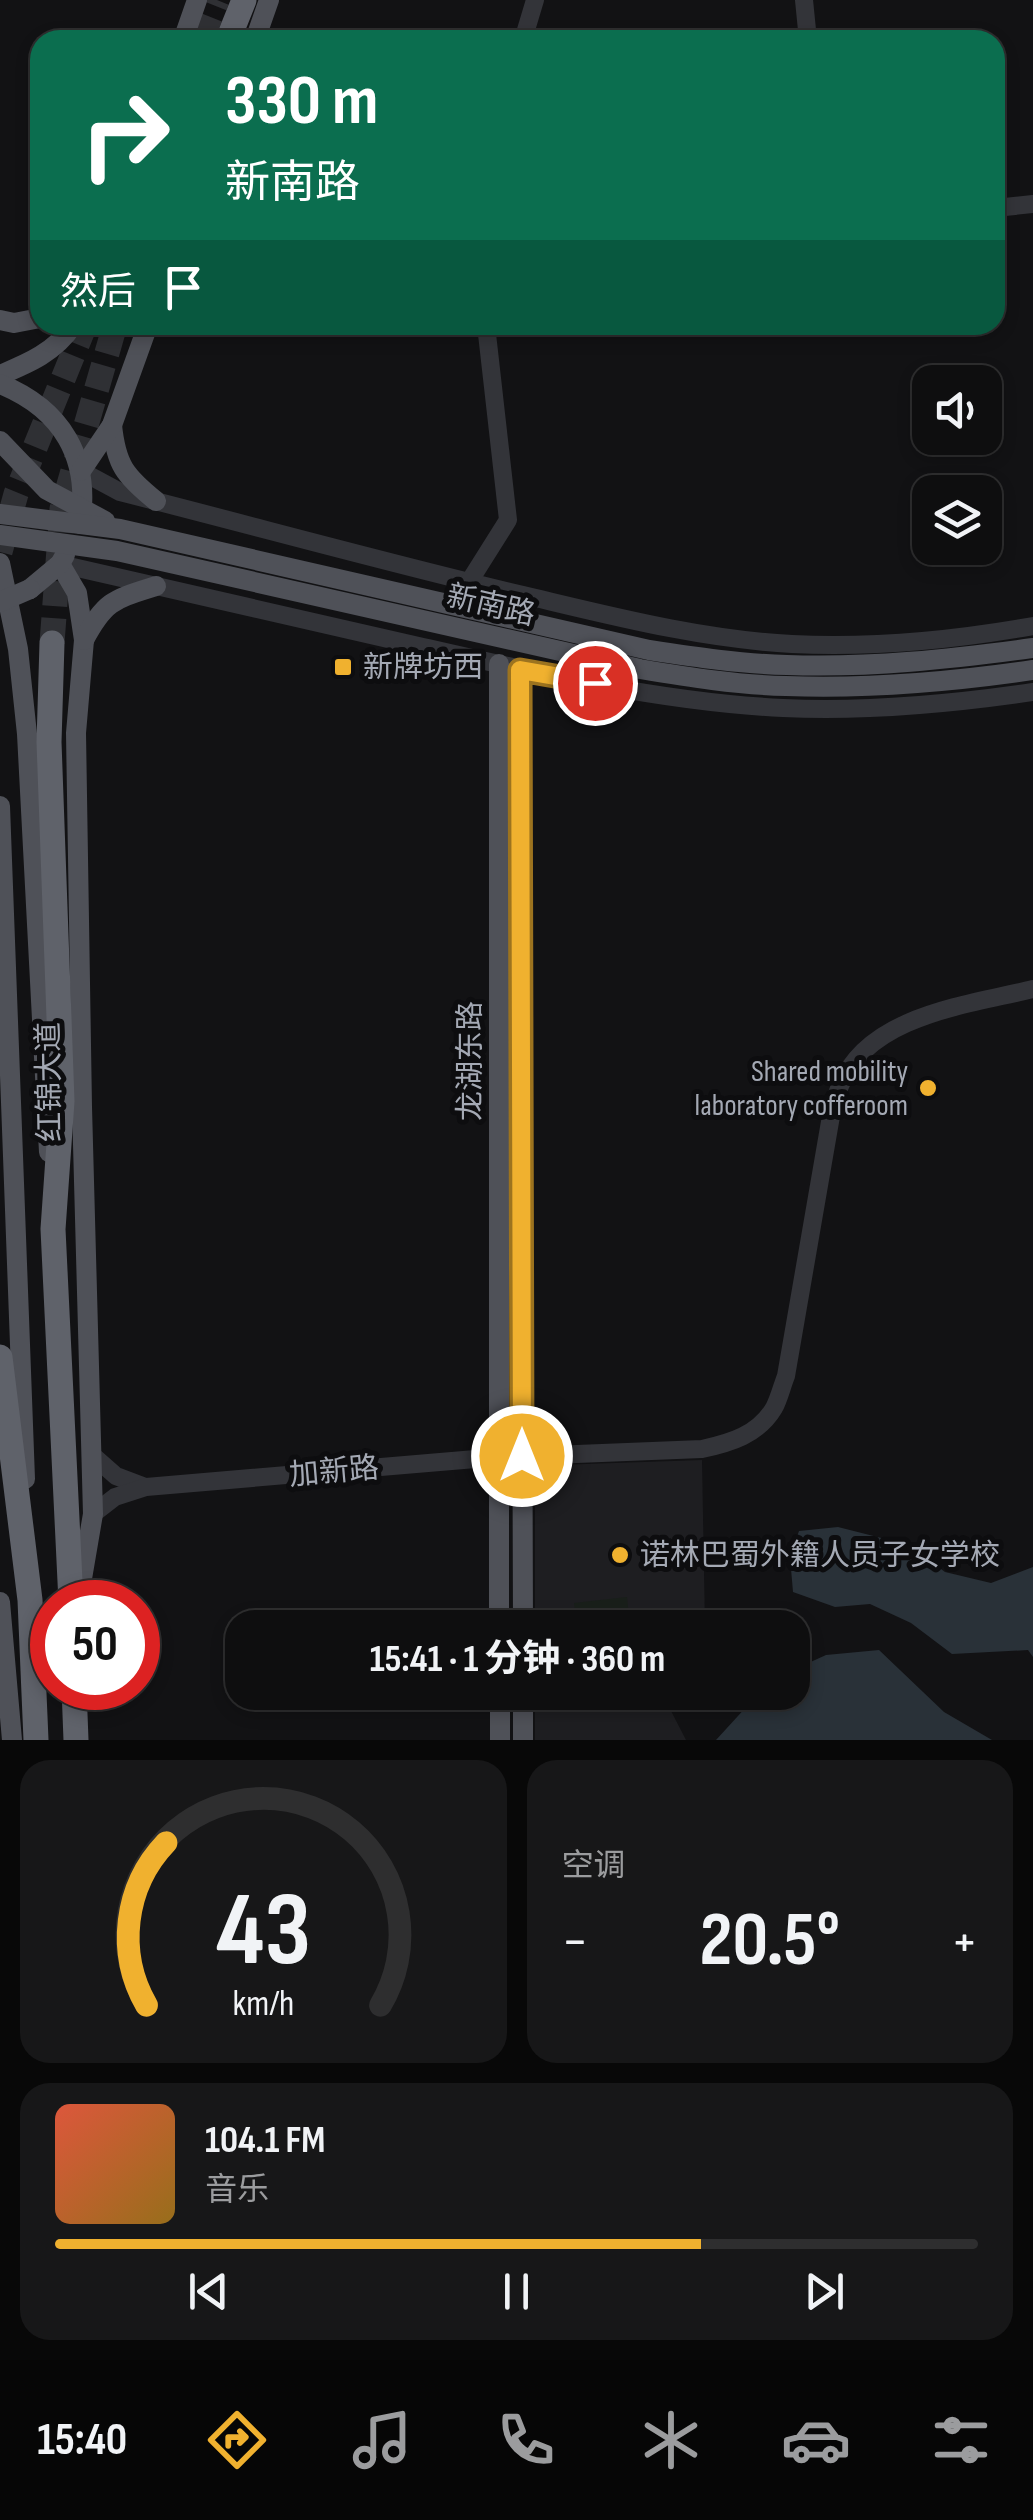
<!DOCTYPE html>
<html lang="zh">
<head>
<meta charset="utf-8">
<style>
  body { margin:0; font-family:"Sofia Sans Condensed","Noto Sans SC",sans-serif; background:#171718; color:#f1f3f6; height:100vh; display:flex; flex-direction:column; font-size:38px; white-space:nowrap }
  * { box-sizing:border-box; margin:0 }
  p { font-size:32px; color:#9b9c9e }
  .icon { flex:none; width:55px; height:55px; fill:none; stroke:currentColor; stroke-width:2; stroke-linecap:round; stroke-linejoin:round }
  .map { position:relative; height:1740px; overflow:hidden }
  .sheet { display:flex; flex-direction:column; gap:20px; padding:20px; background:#080808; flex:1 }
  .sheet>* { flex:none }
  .banner { position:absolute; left:30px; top:30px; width:975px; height:305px; border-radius:30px; box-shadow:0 5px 15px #0003,0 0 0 2px #2e2e2f; background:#0b6e4f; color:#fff; overflow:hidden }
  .fabs { position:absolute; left:912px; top:365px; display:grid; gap:20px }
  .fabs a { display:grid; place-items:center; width:90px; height:90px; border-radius:20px; background:#0e0e0f; box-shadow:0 5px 15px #0003,0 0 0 2px #2e2e2f; font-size:50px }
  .speed { position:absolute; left:30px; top:1580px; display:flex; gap:20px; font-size:50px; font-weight:700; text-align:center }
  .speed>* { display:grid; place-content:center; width:130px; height:130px; border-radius:50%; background:#0e0e0f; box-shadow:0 5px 15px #0003,0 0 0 2px #2e2e2f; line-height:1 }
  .speed .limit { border:15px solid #d22; background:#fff; color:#111 }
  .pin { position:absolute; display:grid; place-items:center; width:85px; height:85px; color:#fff; margin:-42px; border:5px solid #fff; border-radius:50%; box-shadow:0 2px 10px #0007 }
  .me { position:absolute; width:110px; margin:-55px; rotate:0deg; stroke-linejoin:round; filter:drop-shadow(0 0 8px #0008) }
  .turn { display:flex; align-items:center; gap:35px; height:210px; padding:0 30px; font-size:45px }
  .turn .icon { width:130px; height:130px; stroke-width:2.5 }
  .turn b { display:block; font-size:70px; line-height:85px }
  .then { display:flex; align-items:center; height:95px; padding:0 30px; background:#0003; gap:20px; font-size:38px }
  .big { font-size:75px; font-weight:700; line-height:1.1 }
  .sheet .tile { flex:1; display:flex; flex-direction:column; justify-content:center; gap:15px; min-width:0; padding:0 35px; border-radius:30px; background:#171718 }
  .sheet .dial { align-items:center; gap:0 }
  .dial svg { height:260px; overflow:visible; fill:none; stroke:#2e2e2f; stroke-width:7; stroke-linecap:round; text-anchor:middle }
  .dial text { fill:#f1f3f6; stroke:none }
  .song { display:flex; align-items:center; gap:30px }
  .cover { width:120px; height:120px; border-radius:15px; background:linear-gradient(135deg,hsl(10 70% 55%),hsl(40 70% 35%)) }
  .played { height:10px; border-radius:5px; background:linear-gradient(90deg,#f0b12f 70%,#2e2e2f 70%) }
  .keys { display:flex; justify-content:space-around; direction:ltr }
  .heat { display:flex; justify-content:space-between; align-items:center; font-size:55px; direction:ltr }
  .sheet .tiles { flex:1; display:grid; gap:20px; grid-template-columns:1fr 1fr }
  .tile:last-child { grid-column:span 2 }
  .trip { position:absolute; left:225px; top:1610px; width:585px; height:100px; border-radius:30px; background:#0e0e0f; box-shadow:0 5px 15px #0003,0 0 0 2px #2e2e2f; font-weight:700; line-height:100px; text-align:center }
  .dock { display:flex; height:160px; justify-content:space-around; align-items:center; background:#060606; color:#9b9c9e }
  .dock .icon { width:70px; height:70px }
  .dock .selected { color:#f0b12f }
  .dock b { font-size:45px; color:#f1f3f6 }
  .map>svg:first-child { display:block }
  .built { fill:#1e1e21 }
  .green { fill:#191f1a }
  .water { fill:#293138 }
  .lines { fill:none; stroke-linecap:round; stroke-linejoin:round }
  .highway-tunnel { stroke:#2f3034; stroke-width:25; stroke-dasharray:25 12; stroke-linecap:butt }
  .minor { stroke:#333439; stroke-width:18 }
  .major { stroke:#4f5158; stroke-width:20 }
  .highway { stroke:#5f626a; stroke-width:25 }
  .major-bridge { stroke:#4f5158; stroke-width:20 }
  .route-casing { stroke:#9c731f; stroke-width:25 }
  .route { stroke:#f0b12f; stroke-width:18 }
  .poi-dot { fill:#f0b12f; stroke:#0d0d0f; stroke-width:4 }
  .labels { text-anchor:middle; stroke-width:10; stroke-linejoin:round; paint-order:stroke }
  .street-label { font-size:30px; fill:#a4a9b4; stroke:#0d0d0f }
  .poi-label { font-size:30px; fill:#a4a9b4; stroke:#0d0d0f; text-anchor:start }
</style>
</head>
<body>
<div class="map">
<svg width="1033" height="1740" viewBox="0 0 1033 1740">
  <rect width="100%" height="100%" fill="#121214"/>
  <g class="built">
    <polygon points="702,1460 705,1627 535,1627 535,1483 557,1465"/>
    <polygon points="535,1693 683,1693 670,1709 686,1740 535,1740"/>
  </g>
  <polygon class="green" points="627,1597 630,1627 577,1627 574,1603"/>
  <g class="water">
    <polygon points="838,1527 909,1545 945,1572 991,1583 1033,1567 1033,1657 1028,1650 952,1654 911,1623 870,1604 835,1607 793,1592 790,1557 799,1531"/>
    <polygon points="879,1650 944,1712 992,1740 716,1740 759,1693 792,1692 793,1670 826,1655"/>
  </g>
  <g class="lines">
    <g class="highway-tunnel">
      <polyline points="201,40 217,0"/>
      <polyline points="0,552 16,494 85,325"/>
      <polyline points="52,643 62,509 115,325"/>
    </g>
    <g class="minor">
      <polyline points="804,0 808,40"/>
      <polyline points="523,40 535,0"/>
      <polyline points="995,208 1033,204"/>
      <path d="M81 471 120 492C254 526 388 563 523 595 612 616 700 639 792 644 872 648 954 640 1033 626"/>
      <path d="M60 564C181 591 302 619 423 647 541 674 662 702 783 708 866 712 951 704 1033 692"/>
      <polyline points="469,582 508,520 486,325"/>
      <polyline points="91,1454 116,1476 145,1487"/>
      <path d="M93 1514 115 1497 146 1487 499 1457 702 1449C730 1443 758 1435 774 1408 779 1399 782 1386 786 1376L831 1116C834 1106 836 1095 840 1086 868 1015 968 1005 1033 989"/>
    </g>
    <g class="major">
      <polyline points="183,40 197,0"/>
      <polyline points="255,40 269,0"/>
      <polyline points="0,320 14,323 40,318"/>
      <path d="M0 375C29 363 55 352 73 325"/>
      <path d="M0 384C62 409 91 458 80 524"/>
      <path d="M112 425C116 465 125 476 156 501"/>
      <polyline points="81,471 112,425 148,325"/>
      <polyline points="0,563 18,649 27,734 49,1152"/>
      <polyline points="60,564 77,593 84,640 76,733 82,1107 93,1514 78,1602"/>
      <polyline points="30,589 60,564 65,555"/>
      <path d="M84 640C105 600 115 599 156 586"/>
      <polyline points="499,664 499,1628"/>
      <polyline points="520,669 523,1628"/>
      <polyline points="0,806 25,1479"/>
      <polyline points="0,1602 12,1740"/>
      <polyline points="500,1692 500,1740"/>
      <polyline points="523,1692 523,1740"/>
    </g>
    <g class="highway">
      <polyline points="228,40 244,0"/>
      <polyline points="52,643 49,742 62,1101 53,1229 71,1602"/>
      <polyline points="0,1357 30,1600 36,1740"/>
      <polyline points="74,1688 76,1740"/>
    </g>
    <g class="major-bridge">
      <polyline points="0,441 47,490 105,521"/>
      <path d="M0 514 120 529 649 650C695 657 741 664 787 665 869 668 952 659 1033 648"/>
      <path d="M0 535 117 551 640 669C688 677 737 685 786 686 869 689 951 682 1033 670"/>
      <polyline points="0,602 30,589"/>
    </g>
  </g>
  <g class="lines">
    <defs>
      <polyline id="route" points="522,1456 520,670 595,683"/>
    </defs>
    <use href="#route" class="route-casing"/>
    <use href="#route" class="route"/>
  </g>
  <g class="poi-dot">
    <rect x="333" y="657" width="20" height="20" rx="5"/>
    <circle cx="928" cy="1088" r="10"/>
    <circle cx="620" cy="1555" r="10"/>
  </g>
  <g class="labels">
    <g class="street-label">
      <text transform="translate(491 605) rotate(13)" y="10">新南路</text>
      <text transform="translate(470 1061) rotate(-90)" y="10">龙湖东路</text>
      <text transform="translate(49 1082) rotate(-91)" y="10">红锦大道</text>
      <text transform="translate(334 1471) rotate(-5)" y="10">加新路</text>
    </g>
    <g class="poi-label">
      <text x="363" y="677">新牌坊西</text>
      <text x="908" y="1081" text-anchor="end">Shared mobility<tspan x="908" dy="34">laboratory cofferoom</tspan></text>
      <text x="640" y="1565">诺林巴蜀外籍人员子女学校</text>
    </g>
  </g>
</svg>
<div class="fabs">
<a><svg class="icon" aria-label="sound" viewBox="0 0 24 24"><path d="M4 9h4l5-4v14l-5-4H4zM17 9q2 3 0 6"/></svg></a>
<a><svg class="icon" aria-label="layers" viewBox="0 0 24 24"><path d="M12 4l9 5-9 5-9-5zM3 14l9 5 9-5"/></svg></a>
</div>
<div class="speed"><div class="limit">50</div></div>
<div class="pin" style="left:595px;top:683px;background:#d93025"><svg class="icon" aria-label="arrive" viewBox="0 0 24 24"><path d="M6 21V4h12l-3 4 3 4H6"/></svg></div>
<svg class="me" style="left:522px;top:1456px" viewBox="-20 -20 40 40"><circle r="17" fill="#f0b12f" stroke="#fff" stroke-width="3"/><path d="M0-11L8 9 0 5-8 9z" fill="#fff"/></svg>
<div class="trip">15:41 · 1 分钟 · 360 m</div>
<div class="banner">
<div class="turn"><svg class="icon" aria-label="right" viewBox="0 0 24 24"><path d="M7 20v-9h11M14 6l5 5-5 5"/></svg><div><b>330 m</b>新南路</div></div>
<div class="then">然后<svg class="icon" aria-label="arrive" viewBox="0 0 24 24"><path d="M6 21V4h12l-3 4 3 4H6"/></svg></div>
</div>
</div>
<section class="sheet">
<div class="tiles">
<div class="tile dial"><svg viewBox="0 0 100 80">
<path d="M14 69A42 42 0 1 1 86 69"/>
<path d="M14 69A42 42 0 0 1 20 19" stroke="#f0b12f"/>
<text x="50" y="56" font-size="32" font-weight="700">43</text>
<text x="50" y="72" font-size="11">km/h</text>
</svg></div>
<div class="tile"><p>空调</p>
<div class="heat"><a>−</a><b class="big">20.5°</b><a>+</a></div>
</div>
<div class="tile">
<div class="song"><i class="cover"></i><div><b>104.1 FM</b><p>音乐</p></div></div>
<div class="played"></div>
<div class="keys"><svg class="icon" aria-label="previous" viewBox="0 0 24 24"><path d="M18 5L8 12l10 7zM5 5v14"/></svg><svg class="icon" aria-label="pause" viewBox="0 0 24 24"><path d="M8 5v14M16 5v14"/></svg><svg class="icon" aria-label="next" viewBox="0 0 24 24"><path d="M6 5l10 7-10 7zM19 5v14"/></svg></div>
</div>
</div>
</section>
<nav class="dock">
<b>15:40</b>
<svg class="icon selected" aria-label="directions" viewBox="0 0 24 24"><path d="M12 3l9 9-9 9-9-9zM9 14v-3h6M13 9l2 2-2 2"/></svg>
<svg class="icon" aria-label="music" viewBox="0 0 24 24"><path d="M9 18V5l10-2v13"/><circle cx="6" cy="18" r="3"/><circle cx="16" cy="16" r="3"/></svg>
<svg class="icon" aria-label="phone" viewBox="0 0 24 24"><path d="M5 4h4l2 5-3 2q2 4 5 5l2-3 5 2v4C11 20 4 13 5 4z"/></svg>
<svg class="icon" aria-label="climate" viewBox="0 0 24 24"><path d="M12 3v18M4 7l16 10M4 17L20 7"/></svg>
<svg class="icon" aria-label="car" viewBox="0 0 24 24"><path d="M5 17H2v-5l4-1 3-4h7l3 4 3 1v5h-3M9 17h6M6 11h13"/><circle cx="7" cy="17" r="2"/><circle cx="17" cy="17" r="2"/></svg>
<svg class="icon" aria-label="filters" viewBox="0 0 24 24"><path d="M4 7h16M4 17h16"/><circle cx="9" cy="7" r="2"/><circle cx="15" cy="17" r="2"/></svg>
</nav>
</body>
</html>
